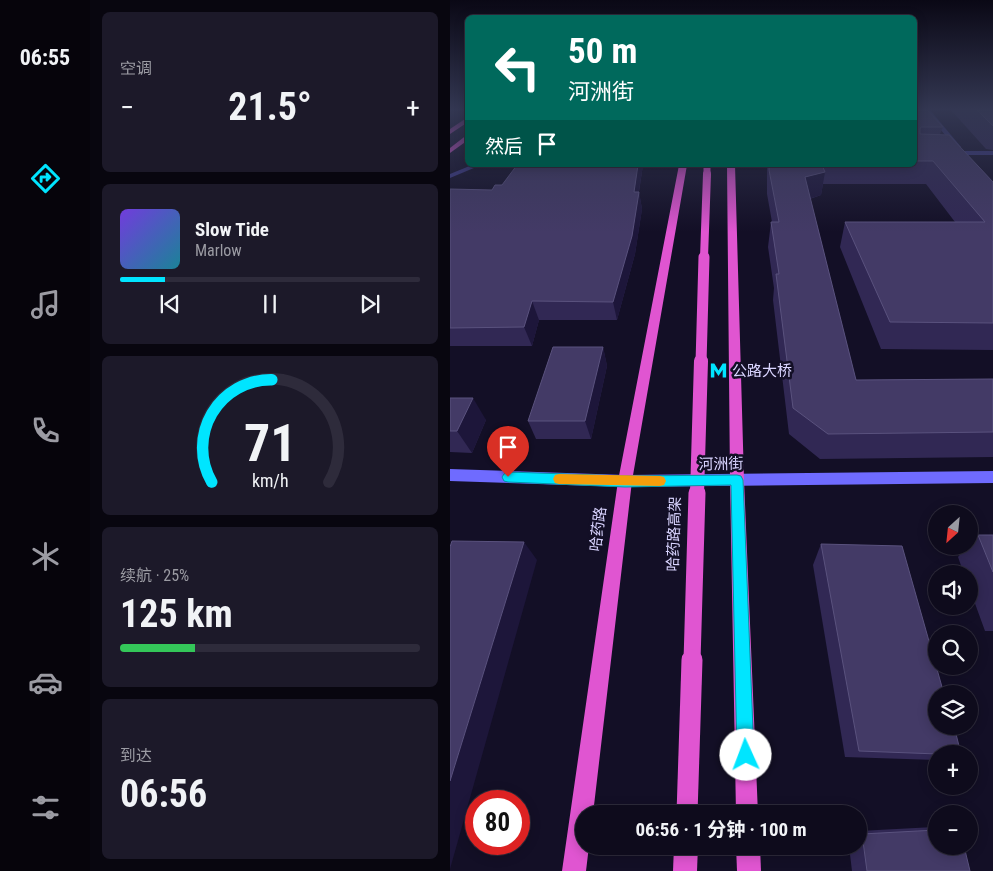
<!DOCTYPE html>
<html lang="zh">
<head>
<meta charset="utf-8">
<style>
  body { margin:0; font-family:"Roboto Condensed","Noto Sans SC",sans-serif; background:#1c1929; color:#f1f3f6; height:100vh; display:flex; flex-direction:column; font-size:19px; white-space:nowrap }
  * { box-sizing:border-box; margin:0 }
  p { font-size:16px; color:#9b9ba3 }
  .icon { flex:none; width:28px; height:28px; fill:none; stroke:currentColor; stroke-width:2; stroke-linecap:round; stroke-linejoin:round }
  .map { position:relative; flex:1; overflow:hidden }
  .drawer { display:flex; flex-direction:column; gap:12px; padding:12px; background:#08060f; width:360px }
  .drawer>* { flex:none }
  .banner { position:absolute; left:15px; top:15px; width:452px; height:152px; border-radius:8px; box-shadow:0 2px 12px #0003,0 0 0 1px #2e2b3b; background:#00695c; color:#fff; overflow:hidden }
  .needle { width:32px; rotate:207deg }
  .buttons { position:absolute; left:478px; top:505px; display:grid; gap:10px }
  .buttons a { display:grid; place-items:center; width:50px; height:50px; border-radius:50%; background:#0e0b1c; box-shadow:0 2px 12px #0003,0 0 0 1px #2e2b3b; font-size:25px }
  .speed { position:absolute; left:15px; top:790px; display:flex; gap:10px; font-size:25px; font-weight:700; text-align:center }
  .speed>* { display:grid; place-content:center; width:65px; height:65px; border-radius:50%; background:#0e0b1c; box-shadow:0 2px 12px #0003,0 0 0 1px #2e2b3b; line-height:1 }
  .speed .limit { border:8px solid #d22; background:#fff; color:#111 }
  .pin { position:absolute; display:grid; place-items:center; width:42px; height:42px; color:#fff; margin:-51px -21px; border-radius:50% 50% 50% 0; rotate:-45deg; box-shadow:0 0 5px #0007 }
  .pin .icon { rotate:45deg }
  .me { position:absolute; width:55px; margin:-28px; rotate:358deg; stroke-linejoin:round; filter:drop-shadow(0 0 4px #0008) }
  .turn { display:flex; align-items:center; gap:18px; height:105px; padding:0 20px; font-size:22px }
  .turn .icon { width:65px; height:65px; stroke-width:2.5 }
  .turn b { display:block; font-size:35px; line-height:42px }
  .then { display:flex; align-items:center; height:48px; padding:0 20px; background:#0003; gap:10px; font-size:19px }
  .big { font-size:38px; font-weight:700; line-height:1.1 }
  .drawer .widget { flex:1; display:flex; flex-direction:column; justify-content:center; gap:8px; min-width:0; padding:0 18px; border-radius:8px; background:#1c1929 }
  .drawer .dial { align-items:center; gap:0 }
  .dial svg { height:130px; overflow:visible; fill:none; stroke:#2e2b3b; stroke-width:7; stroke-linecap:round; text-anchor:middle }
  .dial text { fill:#f1f3f6; stroke:none }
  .song { display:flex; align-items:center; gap:15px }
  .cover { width:60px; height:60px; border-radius:8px; background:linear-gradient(135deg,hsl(260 70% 55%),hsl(190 70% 35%)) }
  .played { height:5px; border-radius:2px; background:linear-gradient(90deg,#00e5ff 15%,#2e2b3b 15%) }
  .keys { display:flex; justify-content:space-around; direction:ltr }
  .heat { display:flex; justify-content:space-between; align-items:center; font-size:28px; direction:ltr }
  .charge { height:8px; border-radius:4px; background:linear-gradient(90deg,#34c759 25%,#2e2b3b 0) }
  .trip { position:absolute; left:125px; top:805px; width:292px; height:50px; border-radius:25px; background:#0e0b1c; box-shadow:0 2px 12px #0003,0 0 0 1px #2e2b3b; font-weight:700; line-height:50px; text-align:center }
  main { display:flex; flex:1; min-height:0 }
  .dock { display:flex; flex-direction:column; width:90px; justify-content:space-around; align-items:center; background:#06040b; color:#9b9ba3 }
  .dock .icon { width:35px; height:35px }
  .dock .on { color:#00e5ff }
  .dock b { font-size:22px; color:#f1f3f6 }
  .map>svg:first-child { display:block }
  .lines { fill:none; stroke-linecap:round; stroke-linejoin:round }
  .minor { fill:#3d3a85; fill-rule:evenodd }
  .tertiary { fill:#3d3a85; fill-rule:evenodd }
  .secondary { fill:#6f6bff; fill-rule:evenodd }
  .trunk { fill:#e055d1; fill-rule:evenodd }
  .trunk-bridge-far5 { stroke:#e055d1; stroke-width:7 }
  .trunk-bridge-far4 { stroke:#e055d1; stroke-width:8 }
  .trunk-bridge-far3 { stroke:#e055d1; stroke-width:11 }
  .trunk-bridge-far2 { stroke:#e055d1; stroke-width:14 }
  .trunk-bridge-far1 { stroke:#e055d1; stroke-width:17 }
  .trunk-bridge { stroke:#e055d1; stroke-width:21 }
  .wall { fill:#312854 }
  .shaded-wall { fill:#1d163a }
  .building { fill:#433a66; stroke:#5a527e }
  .route { fill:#00e5ff; stroke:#0095a6 }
  .slow { fill:#f59e0b }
  .labels { text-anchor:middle; stroke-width:5; stroke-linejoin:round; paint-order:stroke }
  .poi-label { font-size:15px; fill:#d9d4ff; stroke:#130f26; text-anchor:start }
  .street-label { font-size:15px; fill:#d9d4ff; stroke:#130f26 }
</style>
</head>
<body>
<main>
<nav class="dock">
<b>06:55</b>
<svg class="icon on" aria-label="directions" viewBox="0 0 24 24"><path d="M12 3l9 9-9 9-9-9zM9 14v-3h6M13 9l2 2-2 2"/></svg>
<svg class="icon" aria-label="music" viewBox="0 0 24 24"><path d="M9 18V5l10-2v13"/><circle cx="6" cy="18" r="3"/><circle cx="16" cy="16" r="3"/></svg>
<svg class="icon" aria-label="phone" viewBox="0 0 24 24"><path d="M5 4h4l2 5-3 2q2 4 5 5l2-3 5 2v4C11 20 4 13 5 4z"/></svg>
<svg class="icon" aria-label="climate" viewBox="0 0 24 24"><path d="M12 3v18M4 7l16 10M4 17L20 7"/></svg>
<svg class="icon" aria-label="car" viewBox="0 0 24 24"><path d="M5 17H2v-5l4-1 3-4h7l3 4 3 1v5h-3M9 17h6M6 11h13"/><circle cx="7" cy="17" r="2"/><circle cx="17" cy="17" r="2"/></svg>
<svg class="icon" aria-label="filters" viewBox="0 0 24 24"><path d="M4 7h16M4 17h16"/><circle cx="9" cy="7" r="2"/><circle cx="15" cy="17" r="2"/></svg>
</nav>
<section class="drawer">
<div class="widget"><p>空调</p>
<div class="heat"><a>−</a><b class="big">21.5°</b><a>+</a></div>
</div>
<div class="widget">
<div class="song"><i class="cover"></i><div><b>Slow Tide</b><p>Marlow</p></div></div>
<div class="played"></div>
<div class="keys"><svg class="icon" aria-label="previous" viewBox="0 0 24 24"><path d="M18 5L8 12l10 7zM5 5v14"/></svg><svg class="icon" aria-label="pause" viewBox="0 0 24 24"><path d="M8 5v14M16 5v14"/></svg><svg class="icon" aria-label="next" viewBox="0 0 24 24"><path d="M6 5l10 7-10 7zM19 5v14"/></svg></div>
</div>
<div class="widget dial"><svg viewBox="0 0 100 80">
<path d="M14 69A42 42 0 1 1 86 69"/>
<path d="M14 69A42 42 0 0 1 51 6" stroke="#00e5ff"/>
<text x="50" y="56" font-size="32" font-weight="700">71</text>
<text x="50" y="72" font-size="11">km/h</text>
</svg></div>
<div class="widget"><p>续航 · 25%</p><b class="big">125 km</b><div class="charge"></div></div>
<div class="widget"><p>到达</p><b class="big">06:56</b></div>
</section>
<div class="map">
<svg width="543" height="871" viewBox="0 0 543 871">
  <rect width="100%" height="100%" fill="#130f26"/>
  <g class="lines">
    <polygon class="minor" points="22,165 31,165 0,178 0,174"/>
    <g class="tertiary">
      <polygon points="474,110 480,110 511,147 511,149 507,149"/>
      <rect x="465" y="151" width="78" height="4"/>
    </g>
    <polygon class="secondary" points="0,469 175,475 543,471 543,483 175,487 0,481"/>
    <g class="trunk">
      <polygon points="18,117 18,122 0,134 0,129"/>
      <polygon points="18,134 18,140 0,153 0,148"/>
      <polygon points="229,165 237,165 182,481 143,814 134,814 134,846 139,846 136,871 112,871 168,481"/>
      <polygon points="277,165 285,165 294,480 308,814 286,814 280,480"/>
      <polygon points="224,846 248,846 247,871 223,871"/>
      <polygon points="286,846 310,846 311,871 287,871"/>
    </g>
    <polyline class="trunk-bridge-far5" points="257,176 257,165"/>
    <polyline class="trunk-bridge-far4" points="254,258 257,174"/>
    <polyline class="trunk-bridge-far3" points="251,363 254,257"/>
    <polyline class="trunk-bridge-far2" points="247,494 251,361"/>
    <polyline class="trunk-bridge-far1" points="242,661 247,493"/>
    <polyline class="trunk-bridge" points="237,814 242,660"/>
  </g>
  <g class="wall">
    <polygon points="465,110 479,110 478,112 493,127 490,134 543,182 543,350 431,349 390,247 395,222 505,222 476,184 373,184 371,195 360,199 406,380 543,379 543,457 370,459 339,434 323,300 324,288 318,247 321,222 322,222 317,194 317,165 465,165"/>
    <polygon points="501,110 543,110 543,150 536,149"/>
    <polygon points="193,165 189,192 192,209 185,254 167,320 89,320 82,346 0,346 0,189 42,190 52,185"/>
    <polygon points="153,347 157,366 141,439 86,439 78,421"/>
    <polygon points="0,398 36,420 22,453 0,452"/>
    <polygon points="528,535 543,535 543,631 535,631 519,587 519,574 514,574 508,557 517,546 519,546 519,545"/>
    <polygon points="371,544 486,754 486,760 395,757 363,565"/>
    <polygon points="484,827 486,827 486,846 520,871 402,871 399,846 409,846 409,831"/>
  </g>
  <g class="shaded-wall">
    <polygon points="188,165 193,165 186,209 184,192"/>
    <polygon points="375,172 371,195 352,201 355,177"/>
    <polygon points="189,192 192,209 185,254 167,320 163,302"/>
    <polygon points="82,301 89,320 82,346 74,327"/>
    <polygon points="153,347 157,366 141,439 135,421"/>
    <polygon points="23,398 36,420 22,453 7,431"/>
    <polygon points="74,542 87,560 0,869 0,781"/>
  </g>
  <g class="building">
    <polygon points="465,110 477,110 493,127 471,127 470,129 470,134 499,135 543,182 543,323 440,322 395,222 535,222 483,161 465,161"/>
    <polygon points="527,110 543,110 543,126"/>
    <polygon points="67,165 188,165 184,192 189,192 182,236 163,302 82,301 74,327 0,328 0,189 42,190 45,185 52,185"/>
    <polygon points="319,165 372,165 375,172 355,177 406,380 543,379 543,432 378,434 343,408 326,274 329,274 321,222 329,222 319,170"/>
    <polygon points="103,347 153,347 135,421 78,421"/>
    <polygon points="0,398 23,398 7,431 0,431"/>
    <polygon points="528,535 543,535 543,572"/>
    <polygon points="2,541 74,542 0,781 0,547"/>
    <polygon points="371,544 452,546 494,694 486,694 486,726 504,726 511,754 488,754 409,751"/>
    <polygon points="486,830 486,846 514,846 520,871 417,871 412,834"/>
  </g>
  <linearGradient id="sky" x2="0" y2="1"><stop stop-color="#0a0815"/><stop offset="0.47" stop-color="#333752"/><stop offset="1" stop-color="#333752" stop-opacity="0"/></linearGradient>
  <rect width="543" height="232" fill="url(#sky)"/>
  <polygon class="route" points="58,472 175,476 287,475 291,476 293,480 304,755 302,761 296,764 289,761 287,755 281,485 175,487 58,482 54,481 52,477 54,474"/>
  <polygon class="slow" points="109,474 210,476 214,477 216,481 214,485 210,486 109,484 105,483 103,479 105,475"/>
  <defs>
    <symbol id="metro-bare" viewBox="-9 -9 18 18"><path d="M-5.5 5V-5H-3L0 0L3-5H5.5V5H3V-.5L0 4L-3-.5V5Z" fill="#00e5ff" stroke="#130f26" stroke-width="2.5" paint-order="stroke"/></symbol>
  </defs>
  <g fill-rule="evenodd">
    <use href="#metro-bare" x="256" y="358" width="25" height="25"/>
  </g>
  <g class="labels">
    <g class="poi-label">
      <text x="282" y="376">公路大桥</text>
    </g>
    <g class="street-label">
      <text transform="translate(271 464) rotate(-1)" y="5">河洲街</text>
      <text transform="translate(148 529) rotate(-83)" y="5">哈药路</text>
      <text transform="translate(224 534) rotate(-88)" y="5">哈药路高架</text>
    </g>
  </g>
</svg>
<div class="buttons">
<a><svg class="needle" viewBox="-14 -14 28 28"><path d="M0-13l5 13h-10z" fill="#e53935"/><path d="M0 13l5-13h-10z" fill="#9b9ba3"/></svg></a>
<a><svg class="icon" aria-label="sound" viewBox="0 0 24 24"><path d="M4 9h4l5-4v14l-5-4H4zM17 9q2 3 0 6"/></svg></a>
<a><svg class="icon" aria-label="search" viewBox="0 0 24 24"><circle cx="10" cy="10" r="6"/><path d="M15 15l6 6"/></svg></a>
<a><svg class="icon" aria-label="layers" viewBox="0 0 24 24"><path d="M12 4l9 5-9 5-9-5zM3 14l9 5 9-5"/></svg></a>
<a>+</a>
<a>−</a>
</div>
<div class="speed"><div class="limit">80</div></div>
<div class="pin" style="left:58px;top:477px;background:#d93025"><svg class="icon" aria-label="arrive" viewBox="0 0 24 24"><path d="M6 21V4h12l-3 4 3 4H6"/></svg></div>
<svg class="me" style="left:296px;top:755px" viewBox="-20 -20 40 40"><circle r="19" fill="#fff"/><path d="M0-13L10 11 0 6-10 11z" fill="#00e5ff"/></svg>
<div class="trip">06:56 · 1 分钟 · 100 m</div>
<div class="banner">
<div class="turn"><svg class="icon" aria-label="left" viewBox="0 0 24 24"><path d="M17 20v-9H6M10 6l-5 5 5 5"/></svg><div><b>50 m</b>河洲街</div></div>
<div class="then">然后<svg class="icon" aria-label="arrive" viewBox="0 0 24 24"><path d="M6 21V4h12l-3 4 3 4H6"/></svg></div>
</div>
</div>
</main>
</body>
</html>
